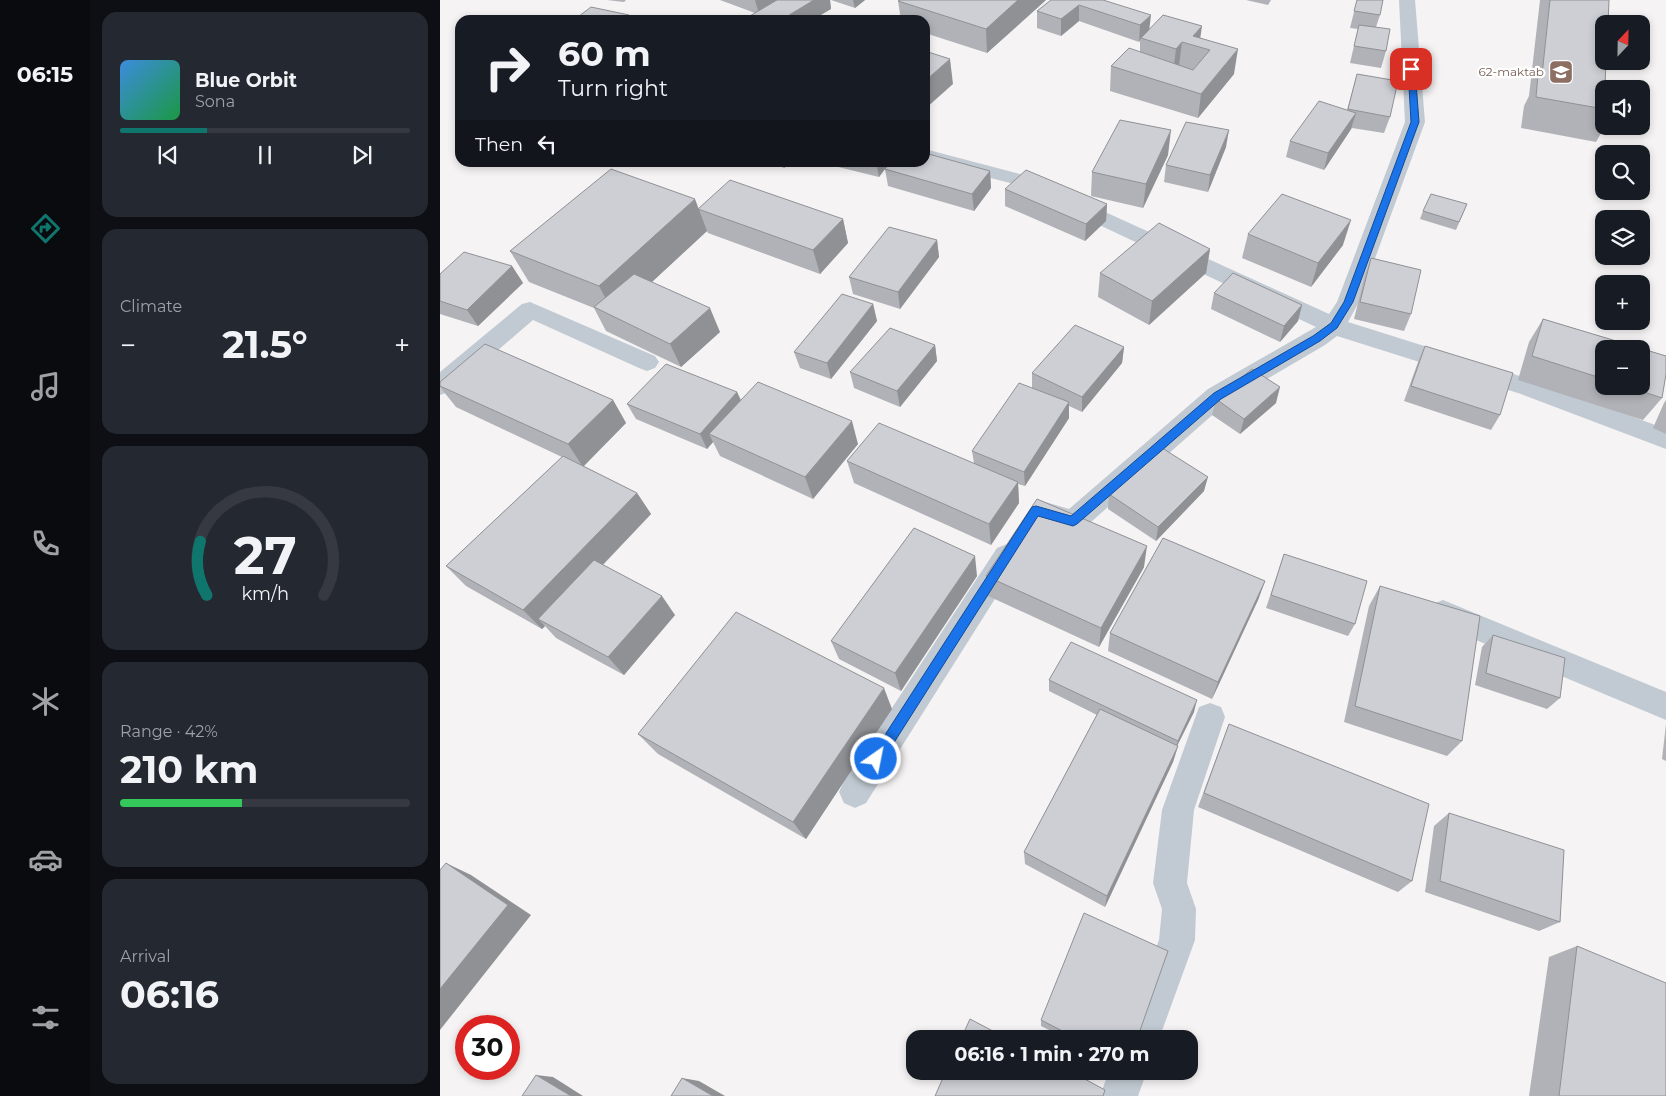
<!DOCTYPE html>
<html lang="en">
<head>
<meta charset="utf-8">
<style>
  body { margin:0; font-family:Montserrat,sans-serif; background:#242831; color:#f1f3f6; height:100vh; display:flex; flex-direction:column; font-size:19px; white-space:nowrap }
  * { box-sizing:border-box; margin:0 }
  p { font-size:16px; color:#9ea1a6 }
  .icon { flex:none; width:28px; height:28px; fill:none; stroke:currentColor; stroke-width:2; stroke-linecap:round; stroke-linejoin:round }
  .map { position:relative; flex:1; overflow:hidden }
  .details { display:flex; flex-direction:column; gap:12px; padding:12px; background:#0d0f14; width:350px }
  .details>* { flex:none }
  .banner { position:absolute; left:15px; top:15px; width:475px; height:152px; border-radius:15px; box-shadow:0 2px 8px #0003; background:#171b24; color:#f1f3f6; overflow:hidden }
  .needle { width:32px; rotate:22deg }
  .buttons { position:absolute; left:1155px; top:15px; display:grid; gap:10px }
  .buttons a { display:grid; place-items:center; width:55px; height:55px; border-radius:10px; background:#171b24; box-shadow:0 2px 8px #0003; font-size:25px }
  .speed { position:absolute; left:15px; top:1015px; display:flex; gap:10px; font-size:25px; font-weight:700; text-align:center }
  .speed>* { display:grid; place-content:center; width:65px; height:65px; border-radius:50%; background:#171b24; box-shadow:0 2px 8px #0003; line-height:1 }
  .speed .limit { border:8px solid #d22; background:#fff; color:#111 }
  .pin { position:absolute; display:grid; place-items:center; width:42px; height:42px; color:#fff; margin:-21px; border-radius:10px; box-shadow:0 2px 8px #0006 }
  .me { position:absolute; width:55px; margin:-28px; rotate:33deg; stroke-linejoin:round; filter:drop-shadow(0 0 4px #0008) }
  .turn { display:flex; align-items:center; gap:18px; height:105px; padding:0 20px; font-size:22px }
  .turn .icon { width:65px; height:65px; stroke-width:2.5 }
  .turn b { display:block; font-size:35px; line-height:42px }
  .then { display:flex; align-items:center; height:48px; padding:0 20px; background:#0003; gap:10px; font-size:19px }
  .big { font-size:38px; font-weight:700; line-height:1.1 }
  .details .tile { flex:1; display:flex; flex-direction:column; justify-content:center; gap:8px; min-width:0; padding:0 18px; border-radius:15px; background:#242831 }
  .details .dial { align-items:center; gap:0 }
  .dial svg { height:130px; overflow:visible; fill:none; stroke:#363941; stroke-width:7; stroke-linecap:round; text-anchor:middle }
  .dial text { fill:#f1f3f6; stroke:none }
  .song { display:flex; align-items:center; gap:15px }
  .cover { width:60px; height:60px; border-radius:8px; background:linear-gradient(135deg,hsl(210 70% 55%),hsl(140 70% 35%)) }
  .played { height:5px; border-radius:2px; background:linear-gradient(90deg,#0f766e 30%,#363941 30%) }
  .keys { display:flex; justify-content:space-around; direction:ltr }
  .heat { display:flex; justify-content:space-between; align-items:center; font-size:28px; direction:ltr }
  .charge { height:8px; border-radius:4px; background:linear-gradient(90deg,#34c759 42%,#363941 0) }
  .trip { position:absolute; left:466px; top:1030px; width:292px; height:50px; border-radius:15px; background:#171b24; box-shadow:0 2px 8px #0003; font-weight:700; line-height:50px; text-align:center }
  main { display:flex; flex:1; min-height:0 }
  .tabs { display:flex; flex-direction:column; width:90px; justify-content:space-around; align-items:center; background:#090b0e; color:#9ea1a6 }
  .tabs .icon { width:35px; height:35px }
  .tabs .active { color:#0f766e }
  .tabs b { font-size:22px; color:#f1f3f6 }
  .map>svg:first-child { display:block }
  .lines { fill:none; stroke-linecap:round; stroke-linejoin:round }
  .minor { fill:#c1cad2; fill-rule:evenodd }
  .wall { fill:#b0b2b7; fill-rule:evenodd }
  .shaded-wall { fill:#909195 }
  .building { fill:#cdcfd5; stroke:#909195 }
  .route { fill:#1a73e8; stroke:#114b97 }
  .labels { text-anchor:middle; stroke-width:4.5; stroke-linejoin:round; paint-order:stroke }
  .far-education-label { font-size:12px; fill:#785e54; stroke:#fff; text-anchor:end }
</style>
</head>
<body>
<main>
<nav class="tabs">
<b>06:15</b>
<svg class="icon active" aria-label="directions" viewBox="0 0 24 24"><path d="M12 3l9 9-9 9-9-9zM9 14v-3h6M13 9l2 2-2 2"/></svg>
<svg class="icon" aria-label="music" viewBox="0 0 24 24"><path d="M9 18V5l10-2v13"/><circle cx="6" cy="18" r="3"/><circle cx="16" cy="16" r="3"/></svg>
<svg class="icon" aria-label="phone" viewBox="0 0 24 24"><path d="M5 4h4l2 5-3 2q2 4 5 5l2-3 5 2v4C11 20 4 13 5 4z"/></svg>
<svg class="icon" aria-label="climate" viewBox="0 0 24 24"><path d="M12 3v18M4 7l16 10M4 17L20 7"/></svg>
<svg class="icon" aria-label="car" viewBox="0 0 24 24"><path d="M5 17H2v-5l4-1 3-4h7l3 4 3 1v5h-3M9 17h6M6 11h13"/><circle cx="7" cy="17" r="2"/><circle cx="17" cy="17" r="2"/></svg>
<svg class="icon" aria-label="filters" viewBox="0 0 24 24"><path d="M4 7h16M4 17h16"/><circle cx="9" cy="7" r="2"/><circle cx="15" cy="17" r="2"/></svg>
</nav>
<section class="details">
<div class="tile">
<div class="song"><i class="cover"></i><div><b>Blue Orbit</b><p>Sona</p></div></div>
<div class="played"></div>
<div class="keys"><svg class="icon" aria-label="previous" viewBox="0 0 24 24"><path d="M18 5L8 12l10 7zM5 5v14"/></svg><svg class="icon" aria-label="pause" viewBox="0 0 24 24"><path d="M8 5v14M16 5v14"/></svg><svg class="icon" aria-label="next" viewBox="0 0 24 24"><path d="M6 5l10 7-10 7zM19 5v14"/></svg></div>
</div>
<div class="tile"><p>Climate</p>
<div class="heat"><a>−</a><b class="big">21.5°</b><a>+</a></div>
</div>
<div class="tile dial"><svg viewBox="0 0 100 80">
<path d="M14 69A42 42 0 1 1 86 69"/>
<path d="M14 69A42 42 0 0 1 10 36" stroke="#0f766e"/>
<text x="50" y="56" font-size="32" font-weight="700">27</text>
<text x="50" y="72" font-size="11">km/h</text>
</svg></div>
<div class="tile"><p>Range · 42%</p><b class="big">210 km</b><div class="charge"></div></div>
<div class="tile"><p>Arrival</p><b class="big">06:16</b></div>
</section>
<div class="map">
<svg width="1226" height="1096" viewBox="0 0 1226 1096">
  <rect width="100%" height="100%" fill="#f5f3f3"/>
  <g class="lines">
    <g class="minor">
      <polygon points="959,0 975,0 985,122 919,302 908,322 1099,382 1226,429 1226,449 1081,394 897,336 885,345 786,403 643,529 633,532 593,520 589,512 593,504 602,501 629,509 768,389 876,327 570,183 485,161 485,149 584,175 889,314 897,302 965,122"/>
      <polygon points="90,302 215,356 219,362 215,368 207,371 199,368 93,320 9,392 0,395 0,372 82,304"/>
      <polygon points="567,544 577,548 581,556 577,564 426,803 415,808 404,803 399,792 404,781 557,548"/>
      <polygon points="1003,600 1226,692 1226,720 993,622 989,613 993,604"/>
      <polygon points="770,703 781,707 785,717 754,810 747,883 756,909 755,940 719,1039 682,1039 719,940 722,909 713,883 722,810 759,707"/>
      <polygon points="669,1071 707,1071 698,1096 660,1096"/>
    </g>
  </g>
  <g class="wall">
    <polygon points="167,0 186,0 184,2"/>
    <polygon points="280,0 390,0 391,9 372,20 303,20 315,13"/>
    <polygon points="391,0 425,0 415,8"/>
    <polygon points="460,0 606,0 547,53 485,33 485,20 461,20 458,1"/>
    <polygon points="663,0 710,29 760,38 794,74 758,118 670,91 671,66 700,52 700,40 699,42 639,21 621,36 597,28 597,11"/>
    <polygon points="806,0 831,0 828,5"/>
    <polygon points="917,0 940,15 936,27 946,51 941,68 910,63 918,29 910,28"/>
    <polygon points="1100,0 1169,0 1164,89 1164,126 1165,126 1156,142 1081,128 1084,106 1089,96"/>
    <polygon points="917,74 950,117 944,133 912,128 884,170 846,157 850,141 907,110"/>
    <polygon points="786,147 768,192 724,182 726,165"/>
    <polygon points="728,155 703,208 651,196 652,172"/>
    <polygon points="329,162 350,162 344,168"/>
    <polygon points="378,162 450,162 446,167 550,171 551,188 534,211 448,186 445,169 439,177"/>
    <polygon points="565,189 667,204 666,221 645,241 565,206"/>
    <polygon points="1027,204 1016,230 980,219 983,211"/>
    <polygon points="259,208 403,219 408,243 380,274 268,233 267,231 212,282 280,332 241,367 166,331 154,308 89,282 70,251"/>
    <polygon points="808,234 903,245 871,287 802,258"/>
    <polygon points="497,240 499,257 460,309 413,294 409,277"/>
    <polygon points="770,249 766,273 709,325 658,297 660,273"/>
    <polygon points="931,258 971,314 964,331 914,319 925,275"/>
    <polygon points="72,266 83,283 38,326 0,314 0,274"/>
    <polygon points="774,293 862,305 858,321 840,342 771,309"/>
    <polygon points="433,304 437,321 391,379 360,368 354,352"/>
    <path d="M1103 319 1226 356V374L1222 398 1203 420 1078 380 1089 342ZM1164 349H1201V386H1164Z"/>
    <polygon points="495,345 497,361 460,407 414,388 410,372"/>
    <polygon points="985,346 1060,415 1051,430 964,401 978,362"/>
    <polygon points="684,347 682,363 642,412 629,406 629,418 585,486 578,484 579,503 551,545 414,483 407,461 534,463 532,451 592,388 592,373"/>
    <polygon points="0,382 173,400 186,423 143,466 197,493 211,514 163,565 235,615 184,675 116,638 105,626 102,629 26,586 6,566 122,457 16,407 0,387"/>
    <polygon points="297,392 301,400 418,444 373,499 280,456 273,442 267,449 196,419 187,404"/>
    <polygon points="776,399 836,403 800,434 772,415"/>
    <polygon points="1226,400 1226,434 1213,428 1224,403"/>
    <polygon points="764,491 716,541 668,509 669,494"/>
    <polygon points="844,554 915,624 908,636 826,608"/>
    <polygon points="704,567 659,647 548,596 546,576"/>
    <polygon points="537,576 461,691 399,659 391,641"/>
    <polygon points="825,581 818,600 772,699 668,651 670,633"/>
    <polygon points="940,586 1022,741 1007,756 904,722 929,606"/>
    <polygon points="1053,635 1120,698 1107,709 1035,685 1042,647"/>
    <polygon points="609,680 754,712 737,746 738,746 733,762 665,907 585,864 584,852 657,715 609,691"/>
    <polygon points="452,709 366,839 218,754 198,734"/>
    <polygon points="789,724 972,881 958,892 758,807"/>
    <polygon points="1226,724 1226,761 1222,759"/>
    <polygon points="1009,813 1120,922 1099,931 985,892 994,826"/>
    <polygon points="1137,946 1226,1096 1089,1096 1109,957"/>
    <polygon points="601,1020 697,1039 627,1039 601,1026"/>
  </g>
  <g class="shaded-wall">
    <polygon points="315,0 340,0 319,14"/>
    <polygon points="374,0 390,0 391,9 372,20 341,20"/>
    <polygon points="413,0 425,0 415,8"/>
    <polygon points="578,0 606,0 547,53 546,29"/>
    <polygon points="639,5 639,21 621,36 621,19"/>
    <polygon points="189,15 191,20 183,20"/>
    <polygon points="711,15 709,32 701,38 699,42 700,25"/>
    <polygon points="762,26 759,47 753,36"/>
    <polygon points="742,42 739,66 733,73 736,49"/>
    <polygon points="798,49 794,74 758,118 761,94"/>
    <polygon points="510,59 513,84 485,109 485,81"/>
    <polygon points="916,113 911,129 884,170 888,153"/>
    <polygon points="731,130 728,155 703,208 706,184"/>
    <polygon points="789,130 786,147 768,192 770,175"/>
    <polygon points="343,162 350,162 344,168"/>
    <polygon points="436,162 450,162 439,177"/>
    <polygon points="550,171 551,188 534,211 532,194"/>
    <polygon points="255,199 267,231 175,316 159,286"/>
    <polygon points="667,204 666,221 645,241 646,224"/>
    <polygon points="403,219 408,243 380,274 373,250"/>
    <polygon points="911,220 903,245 871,287 878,263"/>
    <polygon points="497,240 499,257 460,309 458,292"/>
    <polygon points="770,249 766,273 709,325 712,301"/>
    <polygon points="72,266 83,283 38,326 27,310"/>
    <polygon points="433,304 437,321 391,379 387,363"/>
    <polygon points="862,305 858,321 840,342 844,326"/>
    <polygon points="270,308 280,332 241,367 230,344"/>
    <polygon points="495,345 497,361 460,407 457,391"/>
    <polygon points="684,347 682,363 642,412 642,397"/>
    <polygon points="840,387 836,403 800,434 804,419"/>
    <polygon points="297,392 304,408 269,434 273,442 267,449 260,434"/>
    <polygon points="173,400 186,423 143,467 128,444"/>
    <polygon points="629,402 629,418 585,486 584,472"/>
    <polygon points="412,421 418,444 373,499 365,477"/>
    <polygon points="768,477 764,491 716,541 718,527"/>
    <polygon points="578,482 579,503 551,545 549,524"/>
    <polygon points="197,493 211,514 106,624 98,619 105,626 102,629 83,610"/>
    <polygon points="707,546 704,567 659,647 661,628"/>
    <polygon points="535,556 537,576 461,691 455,673"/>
    <polygon points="825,581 818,600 772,699 778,682"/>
    <polygon points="222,596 235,615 184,675 168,657"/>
    <polygon points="444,688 452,709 366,839 353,822"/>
    <polygon points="757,700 754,712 734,752 738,741"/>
    <polygon points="738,746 733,762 665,907 667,896"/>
    <polygon points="6,863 31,875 91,915 0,1030 0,989"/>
    <polygon points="96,1075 113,1077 143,1096 131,1096"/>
    <polygon points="242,1078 259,1081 285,1096 273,1096"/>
  </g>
  <g class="building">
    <polygon points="337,0 374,0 341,20 303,20"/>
    <polygon points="460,0 578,0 546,29 458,1"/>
    <polygon points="611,0 663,0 711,15 700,25 639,5 621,19 597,11"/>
    <polygon points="917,0 943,0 940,15 914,11"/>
    <polygon points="1110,0 1169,0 1168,24 1164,24 1164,61 1166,61 1165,87 1174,89 1164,89 1164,109 1096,97 1098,75 1102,75"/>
    <polygon points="151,7 189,15 183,20 134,20"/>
    <polygon points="723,15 762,26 753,36 798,49 761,94 671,66 689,48 753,70 770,50 742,42 736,49 701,38"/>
    <polygon points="919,25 950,29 946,51 914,46"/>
    <polygon points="485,51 510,59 485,81"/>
    <polygon points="917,74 958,81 950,117 908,109"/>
    <polygon points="879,101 916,113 888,153 850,141"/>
    <polygon points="680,120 731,130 706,184 652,172"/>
    <polygon points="746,122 789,130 770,175 726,165"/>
    <polygon points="485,153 550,171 532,194 445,169 451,162 485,162"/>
    <polygon points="171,169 255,199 159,286 70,251"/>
    <polygon points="586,170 667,204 646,224 565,189"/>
    <polygon points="290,180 403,219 373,250 258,209"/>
    <polygon points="842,194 911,220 878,263 808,234"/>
    <polygon points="991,194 1027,204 1019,222 983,211"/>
    <polygon points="719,223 770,249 712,301 660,273"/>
    <polygon points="449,227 497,240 458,292 409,277"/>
    <polygon points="24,252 72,266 27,310 0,301 0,274"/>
    <polygon points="931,258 981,270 971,314 920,302"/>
    <polygon points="793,273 862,305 844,326 774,293"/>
    <polygon points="194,274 270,308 230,344 154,307"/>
    <polygon points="402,294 433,304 387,363 354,352"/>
    <polygon points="1103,319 1226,356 1226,374 1222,398 1186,386 1201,386 1201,349 1164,349 1164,379 1092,356"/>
    <polygon points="635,325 684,347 642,397 592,373"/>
    <polygon points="450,328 495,345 457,391 410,372"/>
    <polygon points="45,344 173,400 128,444 0,386 0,382"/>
    <polygon points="985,346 1073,373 1060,415 971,386"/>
    <polygon points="226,364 297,392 260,434 187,404"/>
    <polygon points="812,369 840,387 804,419 776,399"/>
    <polygon points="318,382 412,421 365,477 269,434"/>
    <polygon points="579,383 629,402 584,472 532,451"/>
    <polygon points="439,423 578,482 549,524 407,461"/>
    <polygon points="719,446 768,477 718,527 669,494"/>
    <polygon points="123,456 197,493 83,610 6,566"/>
    <polygon points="597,499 707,546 661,628 546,576"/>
    <polygon points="474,528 535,556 455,673 391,641"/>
    <polygon points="723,538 825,581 778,682 670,633"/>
    <polygon points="844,554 927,581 915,624 831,595"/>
    <polygon points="154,560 222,596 168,657 98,619"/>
    <polygon points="940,586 1040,616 1022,741 915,706"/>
    <polygon points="296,612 444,688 353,822 198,734"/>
    <polygon points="1053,635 1125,658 1120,698 1046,673"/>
    <polygon points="631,642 757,700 738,741 609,680"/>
    <polygon points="660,709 738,746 667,896 584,852"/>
    <polygon points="789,724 989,804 972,881 764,793"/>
    <polygon points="1009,813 1124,850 1120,922 1000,881"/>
    <polygon points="6,863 68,905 0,989 0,870"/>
    <polygon points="644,913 728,951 697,1039 638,1039 601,1020"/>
    <polygon points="1137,946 1226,983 1226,1096 1119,1096"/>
    <polygon points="530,1019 568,1039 521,1039"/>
    <polygon points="506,1071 630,1071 665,1090 663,1096 495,1096"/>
    <polygon points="96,1075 131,1096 82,1096"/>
    <polygon points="242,1078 273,1096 231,1096"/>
  </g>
  <polygon class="route" points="971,67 975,69 979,122 913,302 897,328 880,341 781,399 637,524 633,526 598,516 441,763 436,765 432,763 430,759 432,755 592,507 596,506 631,516 774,393 873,336 891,323 904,302 971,122 968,69"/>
  <defs>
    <symbol id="school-square" viewBox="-11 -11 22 22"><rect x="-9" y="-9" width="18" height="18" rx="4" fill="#8d6e63" stroke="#fff"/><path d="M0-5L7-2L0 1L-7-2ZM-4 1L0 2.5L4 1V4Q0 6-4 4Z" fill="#fff"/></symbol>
  </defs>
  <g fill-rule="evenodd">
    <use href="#school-square" x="1107" y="58" width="28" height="28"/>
  </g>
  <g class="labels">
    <g class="far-education-label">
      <text x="1104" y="76">62-maktab</text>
    </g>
  </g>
</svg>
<div class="buttons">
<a><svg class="needle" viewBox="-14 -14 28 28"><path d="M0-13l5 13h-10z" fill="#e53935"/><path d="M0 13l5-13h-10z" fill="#9ea1a6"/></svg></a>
<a><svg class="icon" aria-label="sound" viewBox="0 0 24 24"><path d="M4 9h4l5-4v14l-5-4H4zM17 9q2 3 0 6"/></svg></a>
<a><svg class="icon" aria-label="search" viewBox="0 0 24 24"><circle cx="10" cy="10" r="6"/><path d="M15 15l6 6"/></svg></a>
<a><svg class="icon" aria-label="layers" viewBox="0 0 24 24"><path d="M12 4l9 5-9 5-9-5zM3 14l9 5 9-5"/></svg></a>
<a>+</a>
<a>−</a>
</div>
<div class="speed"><div class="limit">30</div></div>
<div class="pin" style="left:971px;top:69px;background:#d93025"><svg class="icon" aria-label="arrive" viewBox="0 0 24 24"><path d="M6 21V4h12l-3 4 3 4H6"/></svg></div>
<svg class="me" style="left:436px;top:759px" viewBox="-20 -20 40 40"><circle r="17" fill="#1a73e8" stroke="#fff" stroke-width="3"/><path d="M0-11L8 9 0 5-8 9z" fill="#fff"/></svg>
<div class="trip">06:16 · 1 min · 270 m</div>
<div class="banner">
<div class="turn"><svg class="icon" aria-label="right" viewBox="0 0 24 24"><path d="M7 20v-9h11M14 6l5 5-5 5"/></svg><div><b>60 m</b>Turn right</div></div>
<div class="then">Then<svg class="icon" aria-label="left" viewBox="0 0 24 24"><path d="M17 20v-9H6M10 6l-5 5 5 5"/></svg></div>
</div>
</div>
</main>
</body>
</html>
